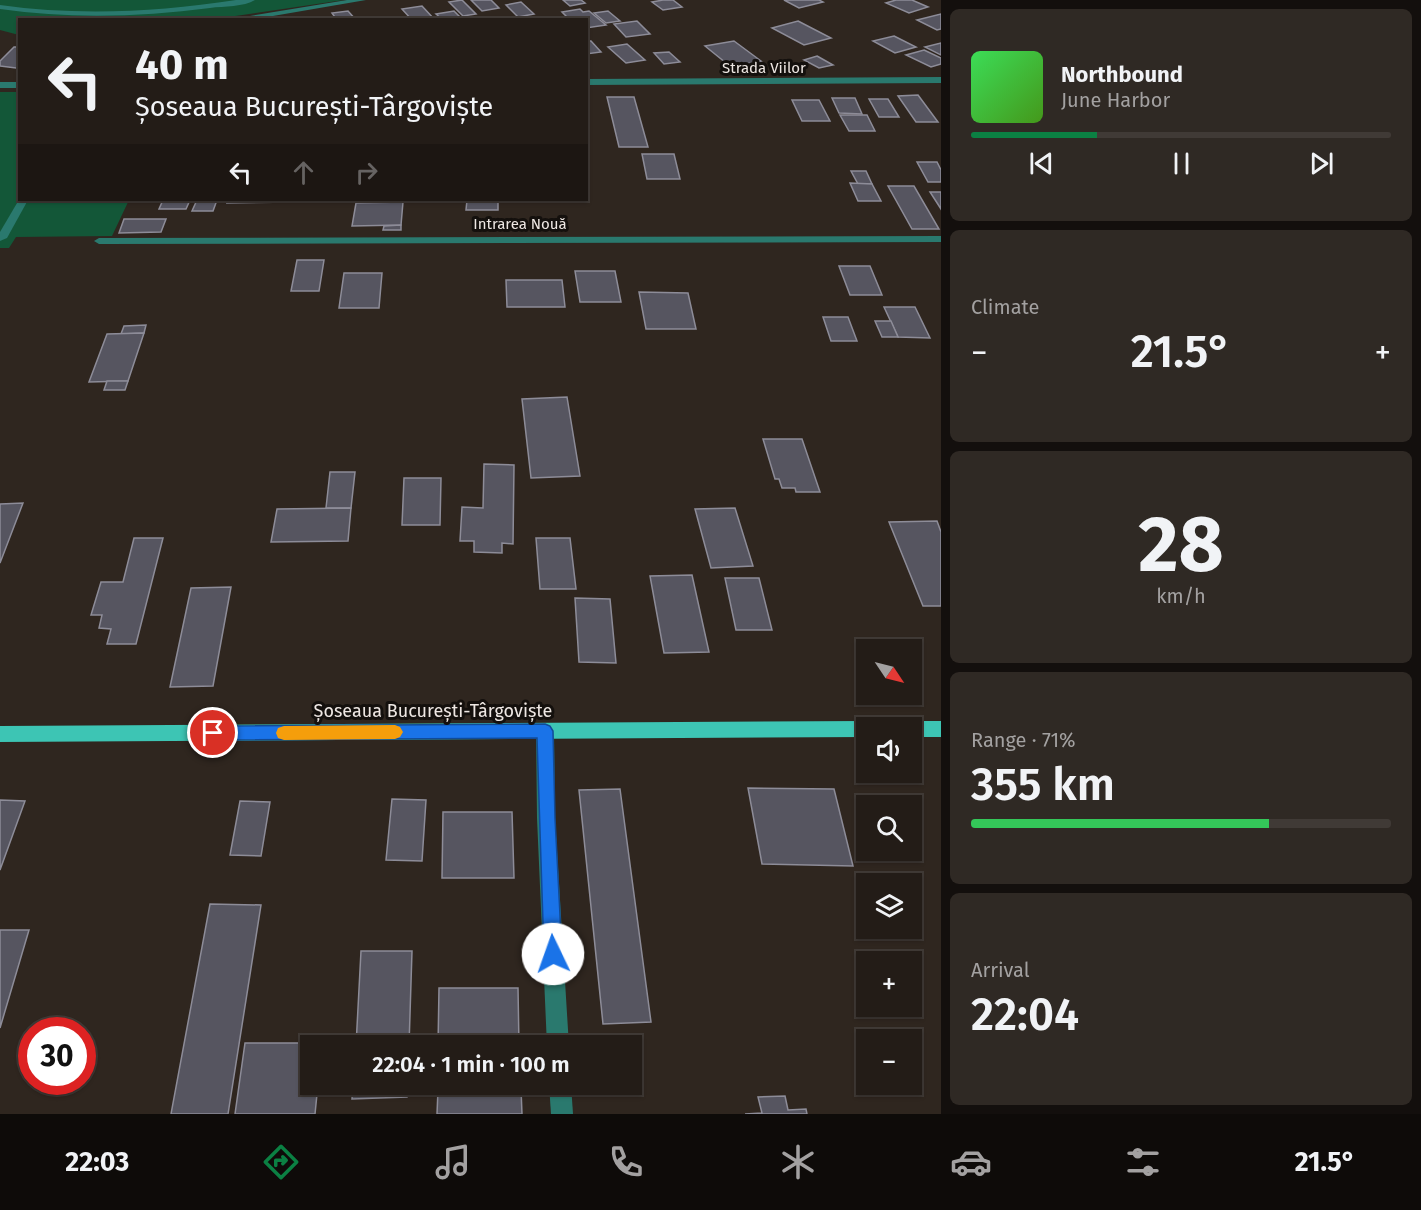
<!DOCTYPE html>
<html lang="en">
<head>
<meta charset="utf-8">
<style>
  body { margin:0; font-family:"Fira Sans",sans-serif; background:#2f2924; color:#f1f3f6; height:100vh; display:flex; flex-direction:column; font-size:22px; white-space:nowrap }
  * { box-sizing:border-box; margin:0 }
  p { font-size:20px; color:#a3a1a1 }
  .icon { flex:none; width:33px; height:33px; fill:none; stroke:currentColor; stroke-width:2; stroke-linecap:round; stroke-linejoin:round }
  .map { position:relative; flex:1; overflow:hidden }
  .drawer { display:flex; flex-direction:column; gap:9px; padding:9px; background:#130f0d; width:480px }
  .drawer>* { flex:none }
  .guide { position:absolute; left:18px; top:18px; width:570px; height:183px; border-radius:0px; box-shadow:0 2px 4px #0004,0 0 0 2px #403a36; background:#231c17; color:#f1f3f6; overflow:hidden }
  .needle { width:39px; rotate:125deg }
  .buttons { position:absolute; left:856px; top:639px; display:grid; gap:12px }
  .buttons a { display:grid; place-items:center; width:66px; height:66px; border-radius:0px; background:#231c17; box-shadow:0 2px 4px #0004,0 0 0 2px #403a36; font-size:30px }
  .speed { position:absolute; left:18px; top:1017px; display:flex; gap:12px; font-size:30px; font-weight:700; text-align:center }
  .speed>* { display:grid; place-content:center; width:78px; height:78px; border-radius:50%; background:#231c17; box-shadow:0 2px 4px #0004,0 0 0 2px #403a36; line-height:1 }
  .speed .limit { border:9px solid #d22; background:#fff; color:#111 }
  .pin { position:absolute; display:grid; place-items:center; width:51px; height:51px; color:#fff; margin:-26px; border:3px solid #fff; border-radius:50%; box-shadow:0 2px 6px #0007 }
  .me { position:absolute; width:66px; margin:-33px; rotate:357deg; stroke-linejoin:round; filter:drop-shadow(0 0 4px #0008) }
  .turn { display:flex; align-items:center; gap:21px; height:126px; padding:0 18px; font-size:27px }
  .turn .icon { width:78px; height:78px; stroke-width:2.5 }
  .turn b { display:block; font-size:42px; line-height:51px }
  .lanes { display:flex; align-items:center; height:57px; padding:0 18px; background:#0003; justify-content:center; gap:30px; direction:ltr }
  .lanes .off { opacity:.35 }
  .big { font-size:45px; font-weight:600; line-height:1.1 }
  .drawer .widget { flex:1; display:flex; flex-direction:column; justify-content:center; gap:9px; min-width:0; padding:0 21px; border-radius:9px; background:#2f2924 }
  .drawer .dial { align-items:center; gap:0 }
  .dial b { font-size:78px; line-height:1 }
  .song { display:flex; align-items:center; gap:18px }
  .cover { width:72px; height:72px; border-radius:9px; background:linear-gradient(135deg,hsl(130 70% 55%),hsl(100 70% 35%)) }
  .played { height:6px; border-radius:3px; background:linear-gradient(90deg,#0b8043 30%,#403a36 30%) }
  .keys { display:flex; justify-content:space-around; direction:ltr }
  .heat { display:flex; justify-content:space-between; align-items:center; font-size:33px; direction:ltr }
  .charge { height:9px; border-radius:4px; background:linear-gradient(90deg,#34c759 71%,#403a36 0) }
  .trip { position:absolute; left:300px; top:1035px; width:342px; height:60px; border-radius:0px; background:#231c17; box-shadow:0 2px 4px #0004,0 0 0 2px #403a36; font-weight:600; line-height:60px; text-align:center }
  .dock { display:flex; height:96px; justify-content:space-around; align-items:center; background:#0e0b09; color:#a3a1a1 }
  .dock .icon { width:42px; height:42px }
  .dock .current { color:#0b8043 }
  .dock b { font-size:27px; color:#f1f3f6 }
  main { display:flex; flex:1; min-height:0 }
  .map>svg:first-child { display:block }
  .green { fill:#135738 }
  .building { fill:#565560; stroke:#8d8c98; stroke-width:1.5 }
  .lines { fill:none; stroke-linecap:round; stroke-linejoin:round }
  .minor { fill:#2a796e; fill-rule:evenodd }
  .major { fill:#3dc5b4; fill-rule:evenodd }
  .route { fill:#1a73e8; stroke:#114b97; stroke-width:1.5 }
  .slow { fill:#f59e0b }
  .labels { text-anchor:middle; stroke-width:6; stroke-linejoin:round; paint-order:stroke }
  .far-street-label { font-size:15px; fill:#eee7e3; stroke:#14100d }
  .street-label { font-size:18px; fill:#eee7e3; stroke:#14100d }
</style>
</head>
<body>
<main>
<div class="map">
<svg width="941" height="1114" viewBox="0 0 941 1114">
  <rect width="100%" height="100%" fill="#2f261f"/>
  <g class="green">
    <polygon points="0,0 344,0 215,19 20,20 19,35 0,30"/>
    <polygon points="0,92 19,92 20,200 129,200 112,236 16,237 9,248 0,248"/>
  </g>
  <g class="building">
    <polygon points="462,0 476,14 463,16 449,2"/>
    <polygon points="471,0 491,0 499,8 482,11"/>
    <polygon points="563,0 581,0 585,3 570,6"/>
    <polygon points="663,0 673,0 682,7 663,10 652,2"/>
    <polygon points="784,0 819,0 823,2 799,8"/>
    <polygon points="896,0 912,0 928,7 909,13 886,3"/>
    <polygon points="521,2 534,14 518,17 506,5"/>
    <polygon points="422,6 435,20 412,20 402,9"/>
    <polygon points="580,9 583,12 589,11 606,25 586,28 586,20 570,20 562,12"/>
    <polygon points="348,11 356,20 337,20 332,13"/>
    <polygon points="454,11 463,20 443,20 436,14"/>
    <polygon points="608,11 620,21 606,23 594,13"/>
    <polygon points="941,14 941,29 937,30 917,20"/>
    <polygon points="637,21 650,34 626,37 614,24"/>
    <polygon points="798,21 831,38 804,45 772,28"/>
    <polygon points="894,36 916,47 895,53 873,41"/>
    <polygon points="586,41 591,41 601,52 586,54"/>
    <polygon points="734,41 761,61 731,67 705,46"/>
    <polygon points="941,43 941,55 925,47"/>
    <polygon points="627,44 645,60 626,63 608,47"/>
    <polygon points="14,47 20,47 18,57 20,57 20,65 16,68 0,66 0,61"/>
    <polygon points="924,50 941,58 941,64 931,67 906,55"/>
    <polygon points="669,52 680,62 664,64 654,53"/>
    <polygon points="817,56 833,65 819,68 804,60"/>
    <polygon points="918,95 938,122 916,122 898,96"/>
    <polygon points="607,97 634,97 648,147 619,147"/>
    <polygon points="832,98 855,98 862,114 839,113"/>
    <polygon points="869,99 888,99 899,117 879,117"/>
    <polygon points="792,100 819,100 830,121 802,121"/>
    <polygon points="840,115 867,115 875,131 849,131"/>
    <polygon points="642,154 674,154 680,179 647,179"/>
    <polygon points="917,162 937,162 941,170 941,182 928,182"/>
    <polygon points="851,171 866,171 872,184 858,184"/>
    <polygon points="850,183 872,184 881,201 858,201"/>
    <polygon points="888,186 914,186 939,229 912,229"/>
    <polygon points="930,192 941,192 941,209"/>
    <polygon points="163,200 190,200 186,209 159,209"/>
    <polygon points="197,200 217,200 213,211 192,211"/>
    <polygon points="228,200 295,200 294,202 227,203"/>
    <polygon points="467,200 498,200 498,210 466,210"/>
    <polygon points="403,202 401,225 352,226 356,203"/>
    <polygon points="124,219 166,219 161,232 119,233"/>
    <polygon points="401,225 401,230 383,230 384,226"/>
    <polygon points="297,260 324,260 319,291 291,291"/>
    <polygon points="839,266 870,266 882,295 850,295"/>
    <polygon points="575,271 615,271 621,302 580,302"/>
    <polygon points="344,273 382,273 379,308 339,308"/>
    <polygon points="506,280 562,280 565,307 507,307"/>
    <polygon points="639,292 688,293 696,329 646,329"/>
    <polygon points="884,307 915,307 930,338 898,337"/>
    <polygon points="823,317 848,317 857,341 831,341"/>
    <polygon points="875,321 891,321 898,337 882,337"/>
    <polygon points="146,325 144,333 121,334 124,326"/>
    <polygon points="144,333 128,381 89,382 107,334"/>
    <polygon points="107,381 128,381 125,390 104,390"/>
    <polygon points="567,397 580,476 531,478 522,399"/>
    <polygon points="763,439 802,439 820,492 796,492 795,488 782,488 779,479 775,479"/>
    <polygon points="484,464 514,465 513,544 502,543 502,553 474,552 474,541 460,541 462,507 483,508"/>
    <polygon points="330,472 355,472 351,508 326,508"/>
    <polygon points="404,478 441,478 440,525 402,525"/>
    <polygon points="23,503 0,563 0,504"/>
    <polygon points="351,508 348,541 271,542 277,509"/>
    <polygon points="735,508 753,566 711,568 695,509"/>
    <polygon points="937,521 941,532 941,606 923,606 889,522"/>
    <polygon points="134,538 163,538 136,644 107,644 111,629 99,628 102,615 91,615 101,582 123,582"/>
    <polygon points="536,538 570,538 576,589 540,589"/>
    <polygon points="692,575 709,652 664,653 650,576"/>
    <polygon points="725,578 759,578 772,630 736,630"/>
    <polygon points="231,587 213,686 170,687 191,588"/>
    <polygon points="575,598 610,599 616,663 579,662"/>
    <polygon points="748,788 834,789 853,866 762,864"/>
    <polygon points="620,789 651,1022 603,1024 579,790"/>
    <polygon points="392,799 426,800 422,861 386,860"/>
    <polygon points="0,800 25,801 0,870"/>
    <polygon points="240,801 270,802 261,856 230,855"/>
    <polygon points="443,812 512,812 514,878 442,878"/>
    <polygon points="210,904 261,905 228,1114 171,1114"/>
    <polygon points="0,930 29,930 0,1028"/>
    <polygon points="361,951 412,951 409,1046 356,1046"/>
    <polygon points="439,988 518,988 519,1046 438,1046"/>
    <polygon points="245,1043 322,1043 322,1046 310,1046 310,1084 318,1084 315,1114 235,1114"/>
    <polygon points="353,1084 408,1084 407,1097 352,1099"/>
    <polygon points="521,1089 522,1114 437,1114 438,1090"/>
    <polygon points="785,1096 788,1110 806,1109 807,1114 745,1114 762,1113 758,1097"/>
  </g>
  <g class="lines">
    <g class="minor">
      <path d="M236 0H255C244 7 224 6 210 8 140 17 70 19 0 9V5C79 16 157 12 236 0Z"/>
      <polygon points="347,0 366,0 249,20 226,20"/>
      <polygon points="941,77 941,83 586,85 586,79"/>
      <rect x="0" y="82" width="20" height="6"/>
      <polygon points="20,198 28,200 7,238 0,241 0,232"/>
      <polygon points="941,236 941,242 99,244 94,241 99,238"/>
      <polygon points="545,723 551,726 554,731 555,818 569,1046 547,1046 537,818 536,731 539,726"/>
      <polygon points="549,1084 571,1084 573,1114 551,1114"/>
    </g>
    <g class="major">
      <polygon points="867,721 873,724 875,728 867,728 867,737 0,742 0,726"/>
      <polygon points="912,721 941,721 941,737 912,737 912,728 904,728 906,724"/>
    </g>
  </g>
  <polygon class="route" points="545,724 550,726 553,731 555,818 562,954 560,961 553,964 547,961 544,954 537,738 213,740 208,738 205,733 208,728 213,726"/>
  <polygon class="slow" points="395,725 400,727 403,732 400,737 395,739 284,740 278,738 276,733 278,728 284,726"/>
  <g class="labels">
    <g class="far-street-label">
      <text x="764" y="73">Strada Viilor</text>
      <text x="520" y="229">Intrarea Nouă</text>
    </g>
    <g class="street-label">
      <text x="433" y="717">Șoseaua București-Târgoviște</text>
    </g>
  </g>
</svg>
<div class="buttons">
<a><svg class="needle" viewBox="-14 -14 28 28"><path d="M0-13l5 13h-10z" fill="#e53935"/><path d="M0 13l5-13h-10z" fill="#a3a1a1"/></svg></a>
<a><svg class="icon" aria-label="sound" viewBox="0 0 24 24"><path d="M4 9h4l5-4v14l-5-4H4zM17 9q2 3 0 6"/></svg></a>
<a><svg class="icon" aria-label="search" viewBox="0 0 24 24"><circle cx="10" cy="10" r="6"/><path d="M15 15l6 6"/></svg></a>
<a><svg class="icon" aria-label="layers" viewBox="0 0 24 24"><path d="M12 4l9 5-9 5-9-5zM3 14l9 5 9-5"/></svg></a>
<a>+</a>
<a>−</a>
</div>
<div class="speed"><div class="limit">30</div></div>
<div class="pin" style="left:213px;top:733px;background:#d93025"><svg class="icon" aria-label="arrive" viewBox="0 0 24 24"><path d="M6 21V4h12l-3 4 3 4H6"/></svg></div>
<svg class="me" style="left:553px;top:954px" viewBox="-20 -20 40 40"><circle r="19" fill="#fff"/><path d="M0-13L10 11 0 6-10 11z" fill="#1a73e8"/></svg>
<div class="trip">22:04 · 1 min · 100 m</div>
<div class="guide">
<div class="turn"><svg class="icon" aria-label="left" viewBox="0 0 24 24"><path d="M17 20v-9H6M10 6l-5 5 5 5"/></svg><div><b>40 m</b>Șoseaua București-Târgoviște</div></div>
<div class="lanes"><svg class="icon" aria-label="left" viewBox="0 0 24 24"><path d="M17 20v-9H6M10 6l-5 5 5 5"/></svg><svg class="icon off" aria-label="ahead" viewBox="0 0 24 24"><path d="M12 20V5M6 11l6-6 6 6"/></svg><svg class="icon off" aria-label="right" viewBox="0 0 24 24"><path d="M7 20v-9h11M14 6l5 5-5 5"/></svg></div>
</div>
</div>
<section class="drawer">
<div class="widget">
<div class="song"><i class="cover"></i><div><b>Northbound</b><p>June Harbor</p></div></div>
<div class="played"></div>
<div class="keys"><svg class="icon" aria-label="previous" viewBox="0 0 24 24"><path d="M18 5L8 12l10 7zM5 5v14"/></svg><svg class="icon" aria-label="pause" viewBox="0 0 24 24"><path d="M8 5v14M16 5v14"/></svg><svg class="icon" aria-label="next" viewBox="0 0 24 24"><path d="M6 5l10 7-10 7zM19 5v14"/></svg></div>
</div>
<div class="widget"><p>Climate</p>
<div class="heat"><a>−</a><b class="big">21.5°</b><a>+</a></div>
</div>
<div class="widget dial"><b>28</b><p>km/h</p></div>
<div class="widget"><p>Range · 71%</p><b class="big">355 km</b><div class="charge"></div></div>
<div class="widget"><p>Arrival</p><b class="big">22:04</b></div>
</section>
</main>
<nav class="dock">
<b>22:03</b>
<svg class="icon current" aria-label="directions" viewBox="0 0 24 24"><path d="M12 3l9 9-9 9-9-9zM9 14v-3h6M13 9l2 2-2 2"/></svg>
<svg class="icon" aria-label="music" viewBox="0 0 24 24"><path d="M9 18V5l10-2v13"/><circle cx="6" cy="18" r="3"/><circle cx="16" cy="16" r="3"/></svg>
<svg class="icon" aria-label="phone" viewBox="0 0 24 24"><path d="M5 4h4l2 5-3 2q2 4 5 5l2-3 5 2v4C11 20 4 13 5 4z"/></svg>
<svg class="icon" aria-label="climate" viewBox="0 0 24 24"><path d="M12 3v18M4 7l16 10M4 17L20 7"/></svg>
<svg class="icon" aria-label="car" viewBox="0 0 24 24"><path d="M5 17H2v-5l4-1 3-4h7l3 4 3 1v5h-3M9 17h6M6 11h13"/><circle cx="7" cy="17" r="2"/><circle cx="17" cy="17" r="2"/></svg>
<svg class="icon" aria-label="filters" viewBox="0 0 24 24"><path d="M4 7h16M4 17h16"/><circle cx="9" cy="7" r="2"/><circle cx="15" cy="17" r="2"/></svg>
<b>21.5°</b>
</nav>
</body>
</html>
